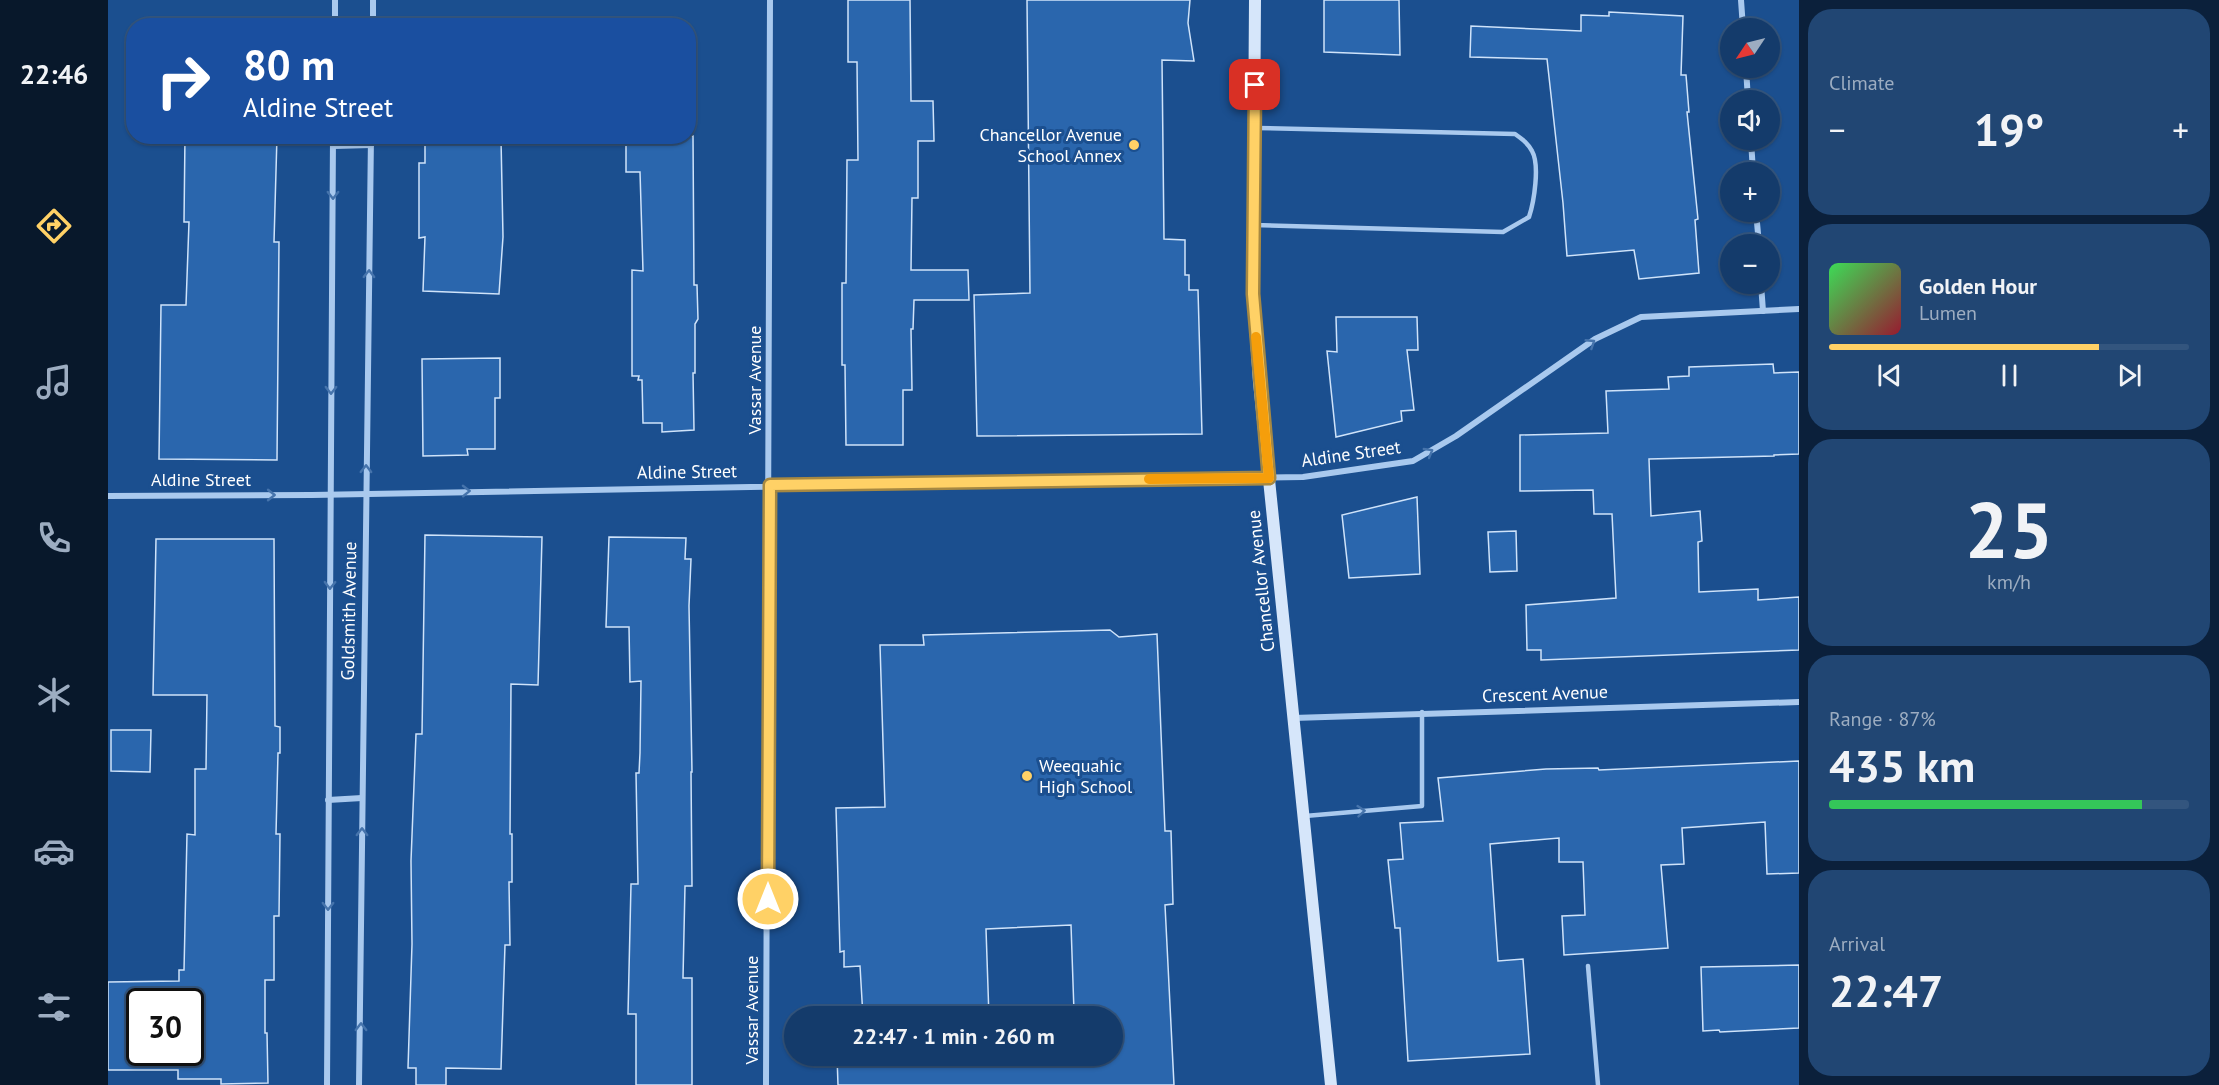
<!DOCTYPE html>
<html lang="en">
<head>
<meta charset="utf-8">
<style>
  body { margin:0; font-family:"PT Sans",sans-serif; background:#214673; color:#f1f3f6; height:100vh; display:flex; flex-direction:column; font-size:22px; white-space:nowrap }
  * { box-sizing:border-box; margin:0 }
  p { font-size:20px; color:#9dadc1 }
  .icon { flex:none; width:33px; height:33px; fill:none; stroke:currentColor; stroke-width:2; stroke-linecap:round; stroke-linejoin:round }
  .map { position:relative; flex:1; overflow:hidden }
  .details { display:flex; flex-direction:column; gap:9px; padding:9px; background:#0b203b; width:420px }
  .details>* { flex:none }
  .top-card { position:absolute; left:18px; top:18px; width:570px; height:126px; border-radius:24px; box-shadow:0 2px 4px #0004,0 0 0 2px #33557e; background:#1a4fa0; color:#fff; overflow:hidden }
  .needle { width:39px; rotate:235deg }
  .buttons { position:absolute; left:1612px; top:18px; display:grid; gap:12px }
  .buttons a { display:grid; place-items:center; width:60px; height:60px; border-radius:50%; background:#143b6b; box-shadow:0 2px 4px #0004,0 0 0 2px #33557e; font-size:30px }
  .speed { position:absolute; left:18px; top:988px; display:flex; gap:12px; font-size:30px; font-weight:700; text-align:center }
  .speed>* { display:grid; place-content:center; width:78px; height:78px; border-radius:50%; background:#143b6b; box-shadow:0 2px 4px #0004,0 0 0 2px #33557e; line-height:1 }
  .speed .limit { border:3px solid #111; border-radius:9px; background:#fff; color:#111 }
  .pin { position:absolute; display:grid; place-items:center; width:51px; height:51px; color:#fff; margin:-26px; border-radius:12px; box-shadow:0 3px 9px #0006 }
  .me { position:absolute; width:66px; margin:-33px; rotate:0deg; stroke-linejoin:round; filter:drop-shadow(0 0 4px #0008) }
  .turn { display:flex; align-items:center; gap:21px; height:126px; padding:0 18px; font-size:27px }
  .turn .icon { width:78px; height:78px; stroke-width:2.5 }
  .turn b { display:block; font-size:42px; line-height:51px }
  .big { font-size:45px; font-weight:700; line-height:1.1 }
  .details .widget { flex:1; display:flex; flex-direction:column; justify-content:center; gap:9px; min-width:0; padding:0 21px; border-radius:24px; background:#214673 }
  .details .dial { align-items:center; gap:0 }
  .dial b { font-size:78px; line-height:1 }
  .song { display:flex; align-items:center; gap:18px }
  .cover { width:72px; height:72px; border-radius:9px; background:linear-gradient(135deg,hsl(130 70% 55%),hsl(350 70% 35%)) }
  .played { height:6px; border-radius:3px; background:linear-gradient(90deg,#ffd166 75%,#33557e 75%) }
  .keys { display:flex; justify-content:space-around; direction:ltr }
  .heat { display:flex; justify-content:space-between; align-items:center; font-size:33px; direction:ltr }
  .charge { height:9px; border-radius:4px; background:linear-gradient(90deg,#34c759 87%,#33557e 0) }
  .trip { position:absolute; left:676px; top:1006px; width:339px; height:60px; border-radius:30px; background:#143b6b; box-shadow:0 2px 4px #0004,0 0 0 2px #33557e; font-weight:700; line-height:60px; text-align:center }
  main { display:flex; flex:1; min-height:0 }
  .menu { display:flex; flex-direction:column; width:108px; justify-content:space-around; align-items:center; background:#08182b; color:#9dadc1 }
  .menu .icon { width:42px; height:42px }
  .menu .active { color:#ffd166 }
  .menu b { font-size:27px; color:#f1f3f6 }
  .map>svg:first-child { display:block }
  .building { fill:#2a66ad; stroke:#cfe3fa; stroke-width:1.5; fill-rule:evenodd }
  .lines { fill:none; stroke-linecap:round; stroke-linejoin:round }
  .lane { stroke:#a9c9ee; stroke-width:4.5 }
  .street { stroke:#a9c9ee; stroke-width:6 }
  .secondary { stroke:#d6e6fa; stroke-width:12 }
  .oneway { stroke:#4674ac }
  .route-casing { stroke:#a68842; stroke-width:15 }
  .route { stroke:#ffd166; stroke-width:10 }
  .slow { stroke:#f59e0b; stroke-width:10 }
  .poi-dot { fill:#ffd166; stroke:#1b4f8f; stroke-width:2 }
  .labels { text-anchor:middle; stroke-width:6; stroke-linejoin:round; paint-order:stroke }
  .poi-label { font-size:18px; fill:#fff; stroke:#1b4f8f; text-anchor:end }
  .street-label { font-size:18px; fill:#fff; stroke:#1b4f8f }
</style>
</head>
<body>
<main>
<nav class="menu">
<b>22:46</b>
<svg class="icon active" aria-label="directions" viewBox="0 0 24 24"><path d="M12 3l9 9-9 9-9-9zM9 14v-3h6M13 9l2 2-2 2"/></svg>
<svg class="icon" aria-label="music" viewBox="0 0 24 24"><path d="M9 18V5l10-2v13"/><circle cx="6" cy="18" r="3"/><circle cx="16" cy="16" r="3"/></svg>
<svg class="icon" aria-label="phone" viewBox="0 0 24 24"><path d="M5 4h4l2 5-3 2q2 4 5 5l2-3 5 2v4C11 20 4 13 5 4z"/></svg>
<svg class="icon" aria-label="climate" viewBox="0 0 24 24"><path d="M12 3v18M4 7l16 10M4 17L20 7"/></svg>
<svg class="icon" aria-label="car" viewBox="0 0 24 24"><path d="M5 17H2v-5l4-1 3-4h7l3 4 3 1v5h-3M9 17h6M6 11h13"/><circle cx="7" cy="17" r="2"/><circle cx="17" cy="17" r="2"/></svg>
<svg class="icon" aria-label="filters" viewBox="0 0 24 24"><path d="M4 7h16M4 17h16"/><circle cx="9" cy="7" r="2"/><circle cx="15" cy="17" r="2"/></svg>
</nav>
<div class="map">
<svg width="1691" height="1085" viewBox="0 0 1691 1085">
  <rect width="100%" height="100%" fill="#1b4f8f"/>
  <g class="building">
    <polygon points="740,0 802,0 803,101 825,101 826,141 810,141 810,198 804,198 803,270 860,270 861,300 806,300 805,329 803,329 804,390 795,390 795,445 738,445 737,365 734,365 734,283 738,283 739,160 750,160 749,62 740,62"/>
    <polygon points="919,0 1082,0 1080,23 1086,61 1054,60 1056,239 1077,240 1077,275 1081,275 1081,290 1090,290 1094,434 869,436 866,295 922,293"/>
    <polygon points="1216,0 1291,0 1292,55 1216,52"/>
    <polygon points="1501,12 1575,16 1573,75 1578,75 1581,112 1579,112 1590,219 1587,220 1591,273 1531,279 1526,250 1459,256 1455,203 1439,59 1362,57 1363,26 1473,31 1473,15 1501,16"/>
    <polygon points="77,136 169,136 166,242 171,242 169,460 51,459 53,305 78,305 81,222 76,222"/>
    <polygon points="539,136 585,136 586,285 589,285 590,319 587,324 587,373 585,373 586,430 554,432 554,423 535,423 534,380 530,380 531,376 524,376 524,270 535,271 532,172 518,172 518,143 539,143"/>
    <polygon points="339,139 393,139 395,237 391,294 315,291 317,237 311,238 311,163 317,163 317,141 339,141"/>
    <polygon points="1228,317 1309,317 1310,350 1299,350 1306,410 1293,411 1294,421 1228,437 1219,351 1229,352"/>
    <polygon points="392,358 392,398 387,398 387,449 359,449 360,455 315,456 314,359"/>
    <polygon points="1665,364 1666,373 1691,372 1691,454 1666,455 1666,456 1541,459 1543,516 1592,511 1594,541 1590,542 1591,592 1650,589 1650,600 1691,597 1691,650 1433,660 1433,650 1419,650 1418,605 1508,598 1504,514 1486,514 1485,490 1412,491 1412,435 1500,433 1498,391 1561,389 1560,377 1581,376 1581,367"/>
    <polygon points="1309,497 1312,574 1241,578 1234,515"/>
    <polygon points="1408,531 1409,571 1382,572 1380,532"/>
    <polygon points="317,535 434,537 430,685 403,684 402,834 404,834 404,882 401,882 402,945 397,945 393,1069 338,1068 338,1085 308,1085 308,1068 300,1068 304,944 303,861 308,734 314,734"/>
    <polygon points="501,537 578,538 577,559 583,559 581,606 584,772 583,772 584,886 577,886 575,978 584,978 584,1085 528,1085 528,1014 520,1014 523,884 530,884 528,773 531,773 532,753 533,681 522,682 521,627 498,627"/>
    <path d="M48 539H166L167 726 172 727V753H170L168 834H172L171 916H166V980H157V1033H159L160 1083 113 1084V1079H70V1070H0V982L71 981V970H76L79 834 87 835V769H98L99 695H45ZM32 1002H82V1053H32Z"/>
    <polygon points="1002,630 1011,637 1049,634 1057,831 1063,831 1065,904 1057,905 1066,1085 730,1085 729,1056 1005,1056 1005,1017 954,1017 953,1012 966,1012 963,925 878,929 881,1017 755,1017 752,966 736,967 736,951 732,952 728,808 777,807 772,645 816,645 815,635"/>
    <polygon points="3,730 43,730 42,772 3,771"/>
    <polygon points="1691,761 1691,873 1659,874 1657,822 1574,828 1576,864 1553,865 1560,948 1456,955 1454,916 1477,915 1475,862 1451,862 1451,838 1382,844 1390,961 1415,959 1422,1054 1300,1061 1292,928 1287,928 1280,860 1295,859 1292,823 1335,821 1330,778 1438,769 1490,768 1491,770"/>
    <polygon points="1691,965 1691,1028 1612,1032 1611,1030 1595,1031 1593,967"/>
  </g>
  <g class="lines">
    <g class="lane">
      <path d="M1146 225 1395 232 1421 217C1426 202 1432 165 1424 151 1420 143 1414 139 1407 134L1148 128"/>
      <polyline points="1197,816 1314,806 1314,712"/>
      <polyline points="1480,966 1490,1085"/>
    </g>
    <g class="street">
      <polyline points="1633,0 1635,28"/>
      <polyline points="227,26 227,0"/>
      <polyline points="265,26 265,0"/>
      <polyline points="1638,68 1640,100"/>
      <polyline points="1643,140 1645,172"/>
      <polyline points="225,146 263,145"/>
      <polyline points="1648,212 1651,244"/>
      <polyline points="1653,284 1655,311"/>
      <polyline points="0,496 204,495 1195,477 1305,461 1348,436 1487,339 1533,317 1691,309"/>
      <polyline points="1185,718 1691,702"/>
      <polyline points="220,800 254,798"/>
      <polyline points="219,1085 225,136"/>
      <polyline points="251,1085 263,136"/>
      <polyline points="658,1085 662,0"/>
    </g>
    <polyline class="secondary" points="1147,0 1145,294 1151,382 1223,1085"/>
  </g>
  <defs><path id="oneway-chevron" d="M-2-3.5L2.5 0L-2 3.5" fill="none" stroke-width="1.6" stroke-linecap="round" stroke-linejoin="round" transform="scale(1.5)"/></defs>
  <g class="oneway">
    <use href="#oneway-chevron" transform="translate(225 195) rotate(90)"/>
    <use href="#oneway-chevron" transform="translate(261 274) rotate(-89)"/>
    <use href="#oneway-chevron" transform="translate(1483 343) rotate(-33)"/>
    <use href="#oneway-chevron" transform="translate(223 390) rotate(90)"/>
    <use href="#oneway-chevron" transform="translate(1321 452) rotate(-30)"/>
    <use href="#oneway-chevron" transform="translate(258 469) rotate(-89)"/>
    <use href="#oneway-chevron" transform="translate(358 491) rotate(-1)"/>
    <use href="#oneway-chevron" transform="translate(163 495)"/>
    <use href="#oneway-chevron" transform="translate(222 585) rotate(91)"/>
    <use href="#oneway-chevron" transform="translate(1253 811) rotate(-5)"/>
    <use href="#oneway-chevron" transform="translate(254 832) rotate(-90)"/>
    <use href="#oneway-chevron" transform="translate(220 906) rotate(90)"/>
    <use href="#oneway-chevron" transform="translate(253 1027) rotate(-90)"/>
  </g>
  <g class="lines">
    <defs>
      <polyline id="route" points="660,899 662,485 1161,478 1145,294 1147,85"/>
    </defs>
    <use href="#route" class="route-casing"/>
    <use href="#route" class="route"/>
    <polyline class="slow" points="1041,479 1161,478 1148,337"/>
  </g>
  <g class="poi-dot">
    <circle cx="1026" cy="145" r="6"/>
    <circle cx="919" cy="776" r="6"/>
  </g>
  <g class="labels">
    <g class="poi-label">
      <text x="1014" y="141">Chancellor Avenue<tspan x="1014" dy="21">School Annex</tspan></text>
      <text x="931" y="772" text-anchor="start">Weequahic<tspan x="931" dy="21">High School</tspan></text>
    </g>
    <g class="street-label">
      <text transform="translate(647 380) rotate(-90)" y="6">Vassar Avenue</text>
      <text transform="translate(1243 454) rotate(-8)" y="6">Aldine Street</text>
      <text transform="translate(579 472) rotate(-1)" y="6">Aldine Street</text>
      <text x="93" y="486">Aldine Street</text>
      <text transform="translate(1153 581) rotate(-96)" y="6">Chancellor Avenue</text>
      <text transform="translate(241 611) rotate(-89)" y="6">Goldsmith Avenue</text>
      <text transform="translate(1437 694) rotate(-2)" y="6">Crescent Avenue</text>
      <text transform="translate(644 1010) rotate(-90)" y="6">Vassar Avenue</text>
    </g>
  </g>
</svg>
<div class="buttons">
<a><svg class="needle" viewBox="-14 -14 28 28"><path d="M0-13l5 13h-10z" fill="#e53935"/><path d="M0 13l5-13h-10z" fill="#9dadc1"/></svg></a>
<a><svg class="icon" aria-label="sound" viewBox="0 0 24 24"><path d="M4 9h4l5-4v14l-5-4H4zM17 9q2 3 0 6"/></svg></a>
<a>+</a>
<a>−</a>
</div>
<div class="speed"><div class="limit">30</div></div>
<div class="pin" style="left:1147px;top:85px;background:#d93025"><svg class="icon" aria-label="arrive" viewBox="0 0 24 24"><path d="M6 21V4h12l-3 4 3 4H6"/></svg></div>
<svg class="me" style="left:660px;top:899px" viewBox="-20 -20 40 40"><circle r="17" fill="#ffd166" stroke="#fff" stroke-width="3"/><path d="M0-11L8 9 0 5-8 9z" fill="#fff"/></svg>
<div class="trip">22:47 · 1 min · 260 m</div>
<div class="top-card">
<div class="turn"><svg class="icon" aria-label="right" viewBox="0 0 24 24"><path d="M7 20v-9h11M14 6l5 5-5 5"/></svg><div><b>80 m</b>Aldine Street</div></div>
</div>
</div>
<section class="details">
<div class="widget"><p>Climate</p>
<div class="heat"><a>−</a><b class="big">19°</b><a>+</a></div>
</div>
<div class="widget">
<div class="song"><i class="cover"></i><div><b>Golden Hour</b><p>Lumen</p></div></div>
<div class="played"></div>
<div class="keys"><svg class="icon" aria-label="previous" viewBox="0 0 24 24"><path d="M18 5L8 12l10 7zM5 5v14"/></svg><svg class="icon" aria-label="pause" viewBox="0 0 24 24"><path d="M8 5v14M16 5v14"/></svg><svg class="icon" aria-label="next" viewBox="0 0 24 24"><path d="M6 5l10 7-10 7zM19 5v14"/></svg></div>
</div>
<div class="widget dial"><b>25</b><p>km/h</p></div>
<div class="widget"><p>Range · 87%</p><b class="big">435 km</b><div class="charge"></div></div>
<div class="widget"><p>Arrival</p><b class="big">22:47</b></div>
</section>
</main>
</body>
</html>
